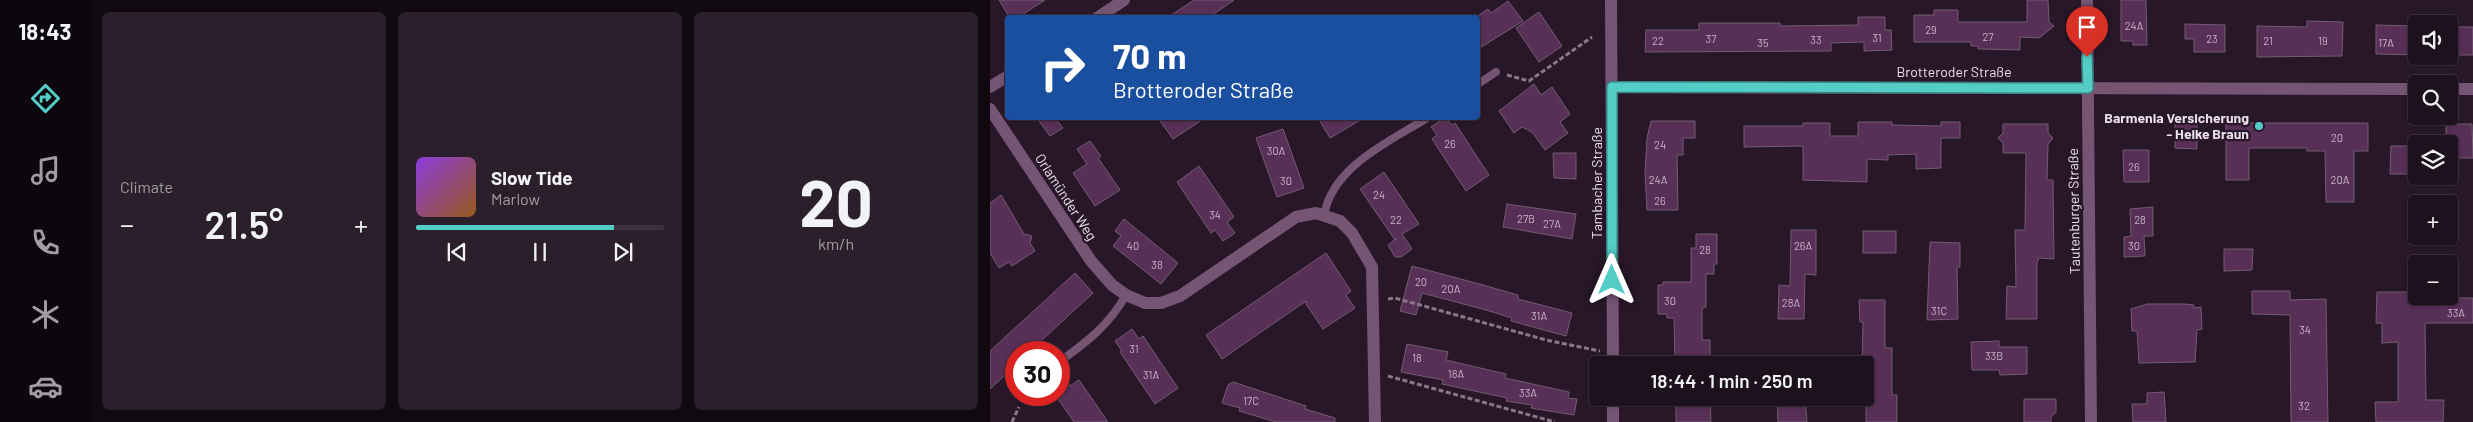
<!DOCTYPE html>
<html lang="en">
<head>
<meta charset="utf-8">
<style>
  body { margin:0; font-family:Barlow,sans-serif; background:#2b1f2b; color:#f1f3f6; height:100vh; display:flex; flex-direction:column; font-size:19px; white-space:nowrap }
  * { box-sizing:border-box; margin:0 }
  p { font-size:16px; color:#a19da4 }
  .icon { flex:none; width:28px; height:28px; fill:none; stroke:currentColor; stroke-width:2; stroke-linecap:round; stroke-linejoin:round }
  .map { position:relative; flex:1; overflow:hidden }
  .sheet { display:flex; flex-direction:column; gap:12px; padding:12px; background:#100910; width:900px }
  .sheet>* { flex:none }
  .guide { position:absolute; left:15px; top:15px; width:475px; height:105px; border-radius:5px; box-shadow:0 1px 4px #0004,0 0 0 1px #3c313c; background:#1a4fa0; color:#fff; overflow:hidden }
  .buttons { position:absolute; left:1418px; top:15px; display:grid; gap:10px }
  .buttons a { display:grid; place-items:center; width:50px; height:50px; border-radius:5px; background:#1e111e; box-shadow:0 1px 4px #0004,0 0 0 1px #3c313c; font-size:25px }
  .speed { position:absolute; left:15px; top:341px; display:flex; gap:10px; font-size:25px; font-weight:700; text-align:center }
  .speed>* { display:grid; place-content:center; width:65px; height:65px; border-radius:50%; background:#1e111e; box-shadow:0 1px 4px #0004,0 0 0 1px #3c313c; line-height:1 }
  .speed .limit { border:8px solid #d22; background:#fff; color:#111 }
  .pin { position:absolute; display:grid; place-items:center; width:42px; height:42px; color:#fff; margin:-51px -21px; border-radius:50% 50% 50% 0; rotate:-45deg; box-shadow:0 0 5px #0007 }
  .pin .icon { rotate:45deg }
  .me { position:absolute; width:55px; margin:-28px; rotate:0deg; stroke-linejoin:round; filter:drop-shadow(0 0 4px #0008) }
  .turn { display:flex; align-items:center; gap:18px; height:105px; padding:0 25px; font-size:22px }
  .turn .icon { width:65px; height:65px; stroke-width:2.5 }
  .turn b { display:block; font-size:35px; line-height:42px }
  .big { font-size:38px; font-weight:600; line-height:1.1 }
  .sheet .tile { flex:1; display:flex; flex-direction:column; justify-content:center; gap:8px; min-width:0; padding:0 18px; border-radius:8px; background:#2b1f2b }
  .sheet .dial { align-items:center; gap:0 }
  .dial b { font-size:65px; line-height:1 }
  .song { display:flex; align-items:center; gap:15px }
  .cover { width:60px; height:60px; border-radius:8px; background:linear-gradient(135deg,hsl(270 70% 55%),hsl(30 70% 35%)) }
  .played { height:5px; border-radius:2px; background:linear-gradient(90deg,#54cdc6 80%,#3c313c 80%) }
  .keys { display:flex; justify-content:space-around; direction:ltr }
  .heat { display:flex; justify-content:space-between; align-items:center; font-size:28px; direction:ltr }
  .sheet .tiles { flex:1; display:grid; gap:12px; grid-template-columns:repeat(3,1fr) }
  .trip { position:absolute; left:599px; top:356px; width:285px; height:50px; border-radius:5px; background:#1e111e; box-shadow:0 1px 4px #0004,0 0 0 1px #3c313c; font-weight:600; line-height:50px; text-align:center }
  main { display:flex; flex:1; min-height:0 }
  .dock { display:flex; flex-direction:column; width:90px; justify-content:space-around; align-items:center; background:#0c070c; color:#a19da4 }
  .dock .icon { width:35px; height:35px }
  .dock .selected { color:#54cdc6 }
  .dock b { font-size:22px; color:#f1f3f6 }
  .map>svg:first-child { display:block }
  .building { fill:#572f57; stroke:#725d71 }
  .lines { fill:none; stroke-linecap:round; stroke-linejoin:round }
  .path { stroke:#877987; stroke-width:3; stroke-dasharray:5 2.5; stroke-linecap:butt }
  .service { stroke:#755474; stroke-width:8 }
  .minor { stroke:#755474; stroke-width:12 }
  .tertiary { stroke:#755474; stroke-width:12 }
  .route-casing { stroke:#378581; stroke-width:12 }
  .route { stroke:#54cdc6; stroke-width:9 }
  .poi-dot { fill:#54cdc6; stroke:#281728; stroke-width:2 }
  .labels { text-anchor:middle; stroke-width:4.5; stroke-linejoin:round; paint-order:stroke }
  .number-label { font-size:11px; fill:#c6b3c6 }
  .street-label { font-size:14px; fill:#ebdfeb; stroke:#281728 }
  .poi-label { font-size:14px; font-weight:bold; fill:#ebdfeb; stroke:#281728; text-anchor:end }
</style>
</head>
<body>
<main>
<nav class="dock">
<b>18:43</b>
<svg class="icon selected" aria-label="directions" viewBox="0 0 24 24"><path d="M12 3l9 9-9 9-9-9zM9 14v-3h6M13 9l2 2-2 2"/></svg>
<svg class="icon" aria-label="music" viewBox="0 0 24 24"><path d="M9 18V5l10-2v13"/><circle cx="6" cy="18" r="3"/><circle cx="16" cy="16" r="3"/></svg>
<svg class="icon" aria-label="phone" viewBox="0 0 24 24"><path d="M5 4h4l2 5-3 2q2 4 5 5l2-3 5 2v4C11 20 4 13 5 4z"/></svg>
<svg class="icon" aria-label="climate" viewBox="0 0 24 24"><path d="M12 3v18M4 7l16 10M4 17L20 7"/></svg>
<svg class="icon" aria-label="car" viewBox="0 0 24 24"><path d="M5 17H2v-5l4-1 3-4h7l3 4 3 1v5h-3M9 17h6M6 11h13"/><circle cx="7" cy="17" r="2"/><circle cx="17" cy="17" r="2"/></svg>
</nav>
<section class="sheet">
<div class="tiles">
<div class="tile"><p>Climate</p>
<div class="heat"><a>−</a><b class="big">21.5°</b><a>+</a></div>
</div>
<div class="tile">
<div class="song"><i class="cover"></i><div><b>Slow Tide</b><p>Marlow</p></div></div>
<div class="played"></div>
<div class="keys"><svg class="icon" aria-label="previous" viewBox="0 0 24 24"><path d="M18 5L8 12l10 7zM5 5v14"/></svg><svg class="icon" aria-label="pause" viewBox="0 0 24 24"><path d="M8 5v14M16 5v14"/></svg><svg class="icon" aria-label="next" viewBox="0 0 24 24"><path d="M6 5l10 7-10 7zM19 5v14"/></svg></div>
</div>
<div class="tile dial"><b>20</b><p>km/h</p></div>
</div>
</section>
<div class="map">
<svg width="1483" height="422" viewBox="0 0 1483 422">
  <rect width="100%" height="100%" fill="#281728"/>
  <g class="building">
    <polygon points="9,0 55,0 27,18 20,18"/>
    <polygon points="204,0 244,0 218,18 177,18"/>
    <polygon points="1037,0 1058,0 1059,22 1064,26 1049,38 1030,37 1030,50 988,49 988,46 981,46 981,42 924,42 924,15 944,15 944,10 968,10 968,22 1037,22"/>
    <polygon points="1131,0 1156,0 1157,45 1143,45 1143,41 1131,41"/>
    <polygon points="518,1 533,21 488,49 488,16 498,9 501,13"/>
    <polygon points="549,12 572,46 549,62 526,28"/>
    <polygon points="868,17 895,17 895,30 901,30 902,50 874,51 874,42 841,43 841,51 655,52 656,30 709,30 709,23 790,23 790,26 868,25"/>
    <polygon points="1317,21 1353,22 1352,56 1267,57 1267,26 1317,27"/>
    <polygon points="1195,24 1235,25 1235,52 1204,52 1204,39 1195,39"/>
    <polygon points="1386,25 1426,26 1426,55 1386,54"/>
    <rect x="1459" y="27" width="24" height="28"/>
    <polygon points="544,84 551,95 562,87 580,114 570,122 578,133 555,150 542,132 532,127 524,133 509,111"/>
    <polygon points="47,118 65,118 73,128 60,136"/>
    <polygon points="168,118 215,118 183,139"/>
    <polygon points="328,118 374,118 340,138"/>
    <polygon points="455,118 462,125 465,123 499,175 476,191 442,139 447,135 441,127"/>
    <polygon points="661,121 705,121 705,138 693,138 693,155 687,155 688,210 657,210 655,172 657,138"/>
    <polygon points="868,122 902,122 902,125 951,126 951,122 970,122 970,138 951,138 951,168 926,169 926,154 898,155 898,160 877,159 877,182 813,180 813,146 754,147 754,126 813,126 813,123 840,123 840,136 868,136"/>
    <polygon points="1185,123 1207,123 1207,149 1185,148"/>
    <polygon points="1236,123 1378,123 1378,151 1364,151 1364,202 1336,202 1335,151 1317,151 1317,148 1259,148 1259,180 1236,180"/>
    <polygon points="1013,124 1058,124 1058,133 1063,138 1058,144 1057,180 1063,180 1064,259 1049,258 1047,263 1047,319 1016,319 1017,286 1026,287 1025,230 1035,230 1036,153 1013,153 1013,143 1008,138 1013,133"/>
    <polygon points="1456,124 1482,124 1483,158 1459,158 1459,144 1456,144"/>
    <polygon points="293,129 314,188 287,197 266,138"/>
    <polygon points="100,141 111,156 108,158 130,190 105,206 83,173 97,164 87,149"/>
    <polygon points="1401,146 1426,146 1426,174 1400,174"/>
    <polygon points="1133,150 1159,150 1159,182 1134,182"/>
    <polygon points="563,153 586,153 586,179 564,178"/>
    <polygon points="209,166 244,217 237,222 245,233 233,241 225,230 221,233 187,182"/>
    <polygon points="394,172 429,224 412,234 422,249 411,257 405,257 398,245 407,238 405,240 370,189"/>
    <polygon points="11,195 34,234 42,236 40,243 45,251 22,266 19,262 9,268 0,253 0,203"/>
    <polygon points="517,204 586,214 582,239 513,227"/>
    <polygon points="1163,207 1163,236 1154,236 1155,256 1134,257 1134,237 1141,236 1140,209"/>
    <polygon points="134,219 188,263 171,284 123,246 131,236 125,231"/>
    <polygon points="801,230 826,230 826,275 815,274 814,319 788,319 789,285 800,286"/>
    <rect x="873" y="231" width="33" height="22"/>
    <polygon points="706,234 727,234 727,264 724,264 724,274 716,274 716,307 712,308 712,340 720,340 720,365 685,365 684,318 677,318 677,314 668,314 668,285 673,285 673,282 701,282 701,248 706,248"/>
    <polygon points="940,242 970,243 970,267 967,267 968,319 937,320"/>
    <polygon points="1234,249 1263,249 1262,270 1234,271"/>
    <polygon points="336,253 361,291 356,295 365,308 333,329 316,304 316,301 232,359 216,335"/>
    <polygon points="422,266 493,285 528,295 528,299 582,313 576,336 521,321 522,318 496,310 432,293 426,315 410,311"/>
    <polygon points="85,273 103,293 39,352 26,352 26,365 0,389 0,351"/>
    <polygon points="1262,291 1300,291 1300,300 1336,299 1338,422 1301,422 1300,315 1262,314"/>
    <polygon points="1387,292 1419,292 1419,298 1483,298 1483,323 1435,323 1436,400 1454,400 1453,422 1386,422 1385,402 1408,402 1408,342 1392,343 1392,323 1386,323"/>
    <polygon points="869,300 895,300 895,348 902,348 902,395 907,395 907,422 876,422 876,378 875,365 872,365 873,322 870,322"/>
    <polygon points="1157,304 1195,304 1204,305 1204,308 1211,307 1212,329 1207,330 1205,362 1149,363 1147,331 1142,331 1141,309"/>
    <polygon points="142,329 149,339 153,336 188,388 165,404 130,352 132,351 125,341"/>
    <polygon points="1009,341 1009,347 1037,347 1037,374 1010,375 1009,370 982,370 981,342"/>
    <polygon points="417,344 458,352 456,360 516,374 515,378 579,392 578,398 587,399 584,415 541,408 542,405 516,401 517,398 452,384 453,380 411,372"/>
    <polygon points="69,369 80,386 89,380 118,422 84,422 66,396 69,395"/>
    <polygon points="243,382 316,406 315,409 345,418 345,422 286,422 249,411 250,408 232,403 238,385"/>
    <polygon points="1174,392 1176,422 1143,422 1142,404 1157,404 1157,393"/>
    <polygon points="686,398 720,398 721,422 686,422"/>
    <polygon points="787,398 815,398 817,422 788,422"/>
    <polygon points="1034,399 1066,399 1066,412 1061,417 1061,422 1034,422"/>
  </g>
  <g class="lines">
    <g class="path">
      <polyline points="517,75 539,81 602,37"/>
      <polyline points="398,299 405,298 556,340 610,351"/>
      <polyline points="398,376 565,422"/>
      <polyline points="22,422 29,407"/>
    </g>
    <g class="service">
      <polyline points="488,84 506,72"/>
      <path d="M334 215C343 166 399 142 437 118"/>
      <path d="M69 362C97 342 119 325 136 295"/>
      <polyline points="34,395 35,395"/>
    </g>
    <g class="minor">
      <polyline points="621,0 623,365"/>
      <polyline points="107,18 134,0"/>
      <polyline points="0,87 18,76"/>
      <polyline points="622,87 1426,89"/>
      <polyline points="1459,89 1483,89"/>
      <polyline points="0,109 101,261 122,285 136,295 155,303 171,303 190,296 306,217 326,213 350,221 362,233 382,267 385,422"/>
      <polyline points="623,398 623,422"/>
    </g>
    <polyline class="tertiary" points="1097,0 1101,422"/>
  </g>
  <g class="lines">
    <defs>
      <polyline id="route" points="622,280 622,87 1098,88 1097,57"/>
    </defs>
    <use href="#route" class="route-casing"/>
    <use href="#route" class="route"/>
  </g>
  <circle class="poi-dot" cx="1269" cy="126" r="5"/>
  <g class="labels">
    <g class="number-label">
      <text x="1144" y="30">24A</text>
      <text x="941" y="34">29</text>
      <text x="998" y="41">27</text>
      <text x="887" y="42">31</text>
      <text x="721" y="43">37</text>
      <text x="1222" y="43">23</text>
      <text x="826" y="44">33</text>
      <text x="668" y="45">22</text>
      <text x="1278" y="45">21</text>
      <text x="1333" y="45">19</text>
      <text x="773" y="47">35</text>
      <text x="1396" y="47">17A</text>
      <text x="1347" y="142">20</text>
      <text x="460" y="148">26</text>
      <text x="670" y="149">24</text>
      <text x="286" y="155">30A</text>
      <text x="1144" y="171">26</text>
      <text x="668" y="184">24A</text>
      <text x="1350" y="184">20A</text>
      <text x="296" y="185">30</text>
      <text x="389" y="199">24</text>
      <text x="670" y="205">26</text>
      <text x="225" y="219">34</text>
      <text x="536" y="223">27B</text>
      <text x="406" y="224">22</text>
      <text x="1150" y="224">28</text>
      <text x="562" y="228">27A</text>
      <text x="143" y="250">40</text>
      <text x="813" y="250">26A</text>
      <text x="1144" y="250">30</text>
      <text x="715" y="254">28</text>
      <text x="167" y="269">38</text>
      <text x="431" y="286">20</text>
      <text x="461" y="293">20A</text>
      <text x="680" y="305">30</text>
      <text x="801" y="307">28A</text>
      <text x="949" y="315">31C</text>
      <text x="1466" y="317">33A</text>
      <text x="549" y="320">31A</text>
      <text x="1315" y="334">34</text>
      <text x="144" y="353">31</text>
      <text x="1004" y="360">33B</text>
      <text x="427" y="362">18</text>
      <text x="466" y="378">18A</text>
      <text x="161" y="379">31A</text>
      <text x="538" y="397">33A</text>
      <text x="261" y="405">17C</text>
      <text x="1314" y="410">32</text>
    </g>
    <g class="street-label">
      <text x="964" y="77">Brotteroder Straße</text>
      <text transform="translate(607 183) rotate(-90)" y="5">Tambacher Straße</text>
      <text transform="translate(76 197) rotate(57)" y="5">Orlamünder Weg</text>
      <text transform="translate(1084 211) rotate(-91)" y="5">Tautenburger Straße</text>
    </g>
    <g class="poi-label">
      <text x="1259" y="123">Barmenia Versicherung<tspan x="1259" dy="16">- Heike Braun</tspan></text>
    </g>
  </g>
</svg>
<div class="buttons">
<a><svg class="icon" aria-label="sound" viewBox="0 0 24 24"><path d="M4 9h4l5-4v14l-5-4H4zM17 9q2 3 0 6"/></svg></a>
<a><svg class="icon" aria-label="search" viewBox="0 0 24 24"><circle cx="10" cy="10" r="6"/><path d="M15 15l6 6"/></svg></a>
<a><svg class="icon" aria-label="layers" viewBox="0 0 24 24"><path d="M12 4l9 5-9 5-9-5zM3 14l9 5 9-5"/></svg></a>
<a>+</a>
<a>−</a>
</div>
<div class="speed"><div class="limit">30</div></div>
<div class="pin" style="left:1097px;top:57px;background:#d93025"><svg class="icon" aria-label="arrive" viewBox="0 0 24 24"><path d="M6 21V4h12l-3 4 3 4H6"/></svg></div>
<svg class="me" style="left:622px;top:280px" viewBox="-20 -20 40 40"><path d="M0-17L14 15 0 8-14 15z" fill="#54cdc6" stroke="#fff" stroke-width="4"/></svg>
<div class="trip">18:44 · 1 min · 250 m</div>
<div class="guide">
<div class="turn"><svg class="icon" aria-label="right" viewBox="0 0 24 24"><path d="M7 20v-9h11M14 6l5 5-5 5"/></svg><div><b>70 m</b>Brotteroder Straße</div></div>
</div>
</div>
</main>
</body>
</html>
